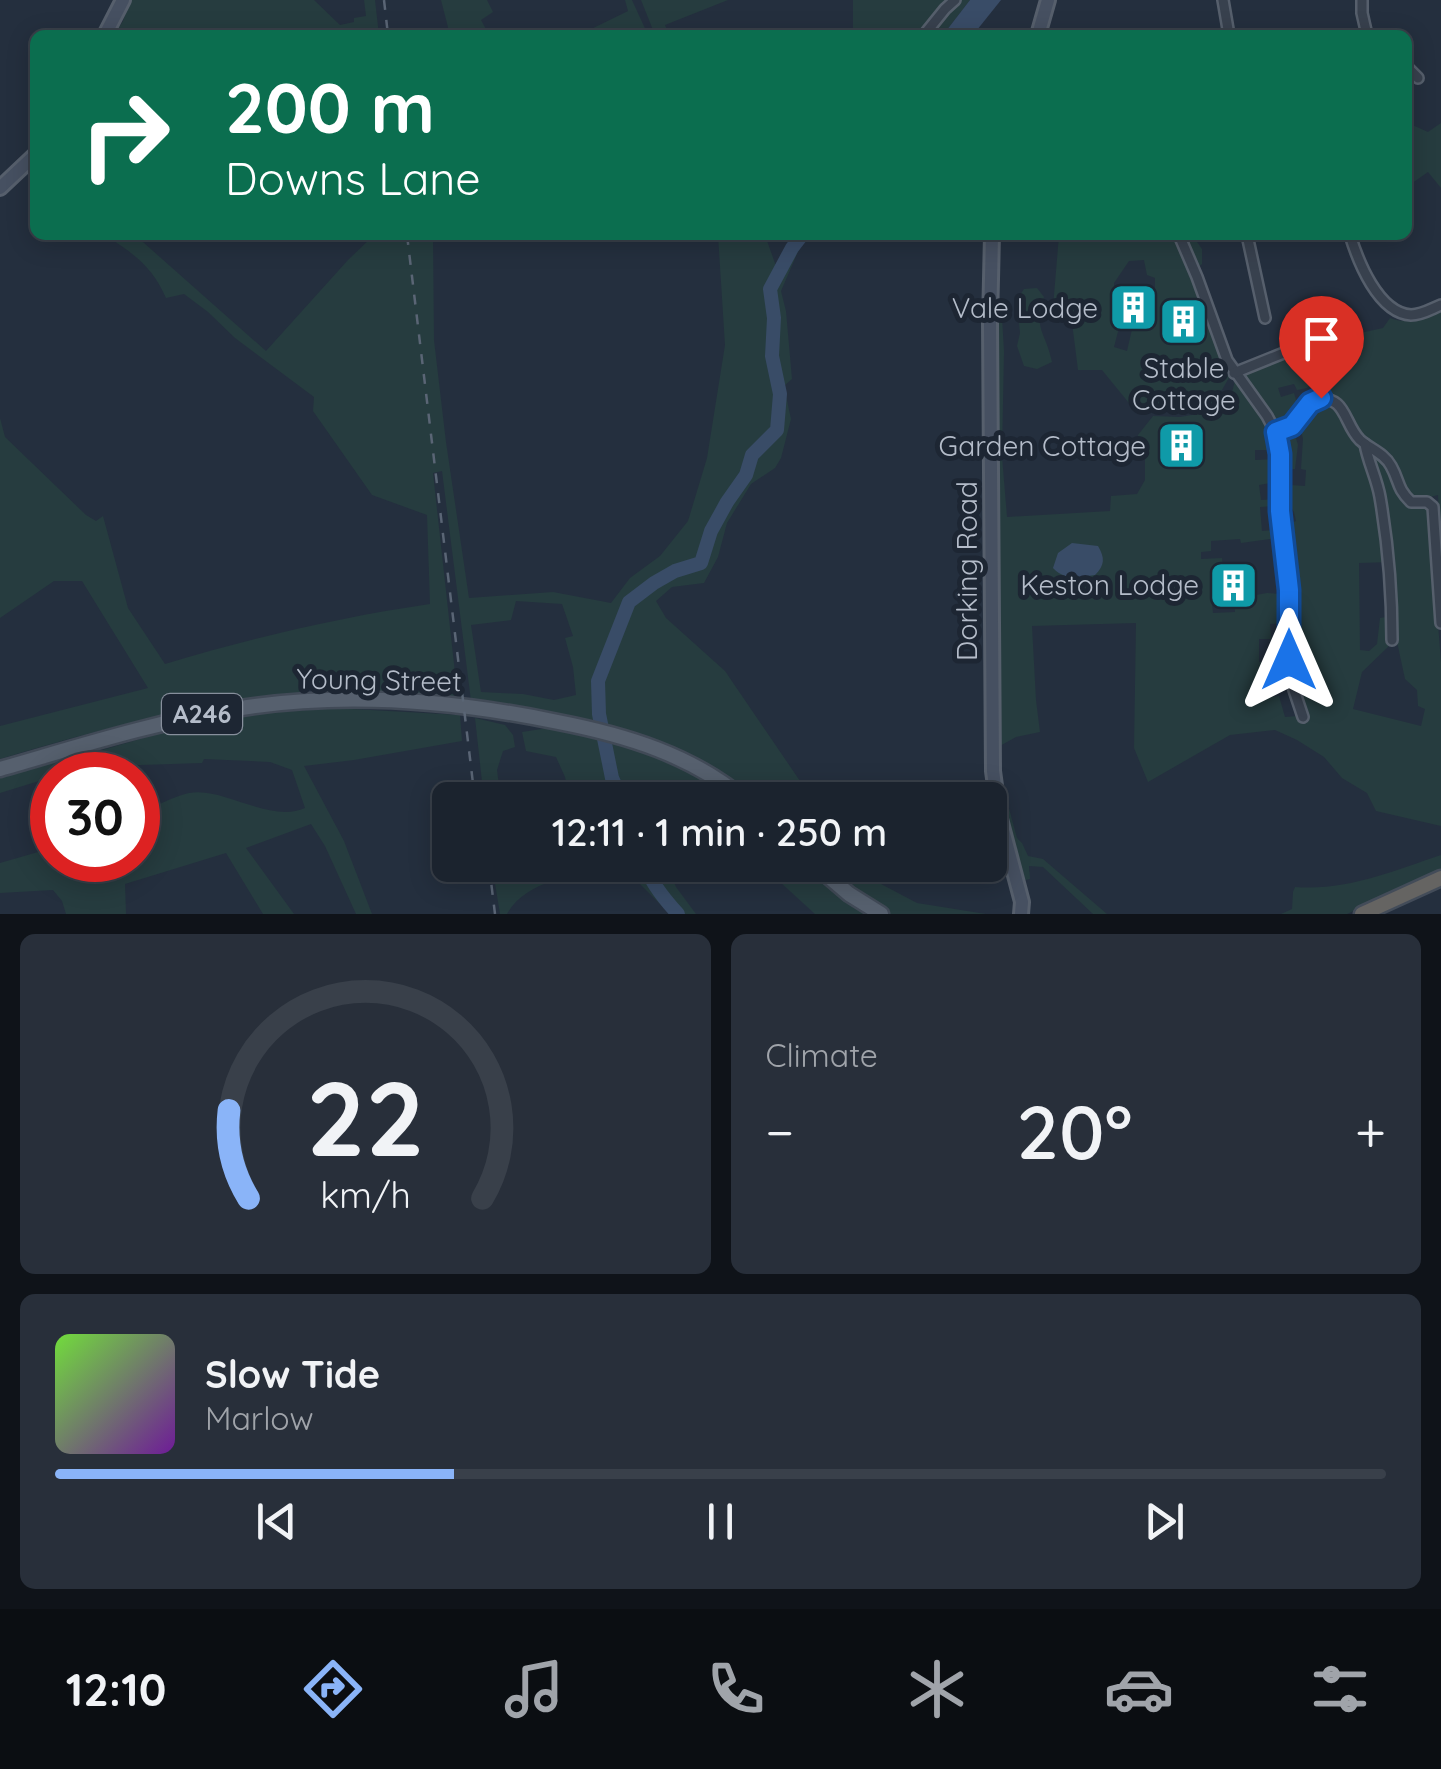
<!DOCTYPE html>
<html lang="en">
<head>
<meta charset="utf-8">
<style>
  body { margin:0; font-family:Quicksand,sans-serif; background:#282f3a; color:#f1f3f6; height:100vh; display:flex; flex-direction:column; font-size:38px; white-space:nowrap }
  * { box-sizing:border-box; margin:0 }
  p { font-size:32px; color:#a0a4aa }
  .icon { flex:none; width:55px; height:55px; fill:none; stroke:currentColor; stroke-width:2; stroke-linecap:round; stroke-linejoin:round }
  .map { position:relative; height:914px; overflow:hidden }
  .details { display:flex; flex-direction:column; gap:20px; padding:20px; background:#0f1319; flex:1 }
  .details>* { flex:none }
  .hud { position:absolute; left:30px; top:30px; width:1382px; height:210px; border-radius:15px; box-shadow:0 5px 25px #0003,0 0 0 2px #39404a; background:#0b6e4f; color:#fff; overflow:hidden }
  .speed { position:absolute; left:30px; top:752px; display:flex; gap:20px; font-size:50px; font-weight:700; text-align:center }
  .speed>* { display:grid; place-content:center; width:130px; height:130px; border-radius:50%; background:#1b232e; box-shadow:0 5px 25px #0003,0 0 0 2px #39404a; line-height:1 }
  .speed .limit { border:15px solid #d22; background:#fff; color:#111 }
  .pin { position:absolute; display:grid; place-items:center; width:85px; height:85px; color:#fff; margin:-102px -42px; border-radius:50% 50% 50% 0; rotate:-45deg; box-shadow:0 0 10px #0007 }
  .pin .icon { rotate:45deg }
  .me { position:absolute; width:110px; margin:-55px; rotate:0deg; stroke-linejoin:round; filter:drop-shadow(0 0 8px #0008) }
  .turn { display:flex; align-items:center; gap:35px; height:210px; padding:0 30px; font-size:45px }
  .turn .icon { width:130px; height:130px; stroke-width:2.5 }
  .turn b { display:block; font-size:70px; line-height:85px }
  .big { font-size:75px; font-weight:600; line-height:1.1 }
  .details .card { flex:1; display:flex; flex-direction:column; justify-content:center; gap:15px; min-width:0; padding:0 35px; border-radius:15px; background:#282f3a }
  .details .dial { align-items:center; gap:0 }
  .dial svg { height:260px; overflow:visible; fill:none; stroke:#39404a; stroke-width:7; stroke-linecap:round; text-anchor:middle }
  .dial text { fill:#f1f3f6; stroke:none }
  .song { display:flex; align-items:center; gap:30px }
  .cover { width:120px; height:120px; border-radius:15px; background:linear-gradient(135deg,hsl(100 70% 55%),hsl(280 70% 35%)) }
  .played { height:10px; border-radius:5px; background:linear-gradient(90deg,#8ab4f8 30%,#39404a 30%) }
  .keys { display:flex; justify-content:space-around; direction:ltr }
  .heat { display:flex; justify-content:space-between; align-items:center; font-size:55px; direction:ltr }
  .details .tiles { flex:1; display:grid; gap:20px; grid-template-columns:1fr 1fr }
  .card:last-child { grid-column:span 2 }
  .trip { position:absolute; left:432px; top:782px; width:575px; height:100px; border-radius:15px; background:#1b232e; box-shadow:0 5px 25px #0003,0 0 0 2px #39404a; font-weight:600; line-height:100px; text-align:center }
  .tab-bar { display:flex; height:160px; justify-content:space-around; align-items:center; background:#0b0e12; color:#a0a4aa }
  .tab-bar .icon { width:70px; height:70px }
  .tab-bar .current { color:#8ab4f8 }
  .tab-bar b { font-size:45px; color:#f1f3f6 }
  .map>svg:first-child { display:block }
  .green { fill:#263c3f; fill-rule:evenodd }
  .water { fill:#394c67 }
  .lines { fill:none; stroke-linecap:round; stroke-linejoin:round }
  .river { stroke:#394c67; stroke-width:14 }
  .minor-casing { stroke:#565f6c; stroke-width:14 }
  .secondary-casing { stroke:#565f6c; stroke-width:18 }
  .primary-casing { stroke:#414a57; stroke-width:19 }
  .trunk-casing { stroke:#434c59; stroke-width:19 }
  .minor { stroke:#38414e; stroke-width:9 }
  .secondary { stroke:#465061; stroke-width:12 }
  .primary { stroke:#56606e; stroke-width:14 }
  .trunk { stroke:#656462; stroke-width:14 }
  .rail { stroke:#5a6575; stroke-width:2.5; stroke-dasharray:10 10; stroke-linecap:butt }
  .route-casing { stroke:#114b97; stroke-width:25 }
  .route { stroke:#1a73e8; stroke-width:18 }
  .labels { text-anchor:middle; stroke-width:10; stroke-linejoin:round; paint-order:stroke }
  .shield { fill:#1d2633; stroke:#878f9c; stroke-width:2.5 }
  .shield-label { font-size:25px; font-weight:bold; fill:#b4bcc9 }
  .poi-label { font-size:28px; fill:#b4bcc9; stroke:#1d2633; text-anchor:end }
  .street-label { font-size:28px; fill:#b4bcc9; stroke:#1d2633 }
</style>
</head>
<body>
<div class="map">
<svg width="1441" height="914" viewBox="0 0 1441 914">
  <rect width="100%" height="100%" fill="#242f3e"/>
  <g class="green">
    <polygon points="130,0 314,0 340,25 354,22 354,18 366,16 364,0 375,0 379,35 114,35 123,21"/>
    <polygon points="441,0 487,0 493,12 481,20 489,35 450,35"/>
    <polygon points="625,0 632,0 648,35 579,35 628,11"/>
    <polygon points="641,0 728,0 665,25 669,35 655,35"/>
    <polygon points="853,0 970,0 943,35 853,35"/>
    <polygon points="1408,123 1428,132 1441,123 1441,188 1428,172 1408,186"/>
    <path d="M105 235H135L266 351 348 260 374 235H433L434 340 446 442 469 598 553 592 611 603 630 578 660 556 688 521 707 458 725 345 718 235H765L776 266 796 235H811L800 247 781 291 786 311 792 379 784 386 791 419 781 458 775 468 751 484 727 523 718 557 704 583 672 587 656 601 666 618 725 671 813 800H570L565 777 556 757 526 751 522 732 554 727 548 714 501 704 471 701 442 471 433 473 458 700 382 693H330L321 686H310L303 692C199 703 100 729 0 759V726L148 688 82 581H54L0 618V418L5 437 86 515 96 521 103 516 128 608 165 664C252 638 340 617 430 604L427 515 372 495 313 411 314 397 235 338 208 312 184 294 166 298C152 266 134 254 105 235ZM516 601 562 604 573 636 565 638 573 667 576 695 554 700 523 694 481 692 471 625 511 620Z"/>
    <path d="M1059 235H1192L1202 249V264L1192 272 1231 374 1222 390 1169 406 1146 405 1133 408 1102 370H1078L1070 307H1053ZM1144 260 1147 275 1155 278V290L1144 293 1143 325H1133L1127 351 1114 347 1120 324 1119 305 1115 304 1114 283 1129 261Z"/>
    <path d="M1037 288 1044 297C1033 330 1046 332 1052 362L1037 369 1024 366 1017 346 1020 333 1017 304 1020 295 1024 289Z"/>
    <path d="M1001 300 1004 351 1002 456 1007 517 1110 511 1111 496 1137 494 1145 480V449L1138 447V435L1153 416 1180 417 1197 414 1200 403 1232 392 1235 381C1254 404 1270 419 1271 450H1255V460L1275 459 1276 482 1259 485 1261 500 1275 499V506L1260 507 1262 531 1277 530 1278 538 1241 543 1240 539 1211 541V551L1201 552V559L1222 558 1223 567H1219V570L1223 571 1225 603 1212 604 1213 613 1235 612 1234 599 1267 593 1285 594V623L1270 624 1271 639H1259V662H1270L1271 667 1279 666V669L1266 672 1271 697 1279 696 1285 717 1298 716 1303 724 1309 721 1290 659 1283 514 1287 516 1291 523 1296 521 1294 512 1290 506H1282L1286 445 1284 438 1286 433 1295 435 1298 445 1295 469H1291L1290 485 1305 486 1306 470 1301 469 1303 439 1300 426C1306 416 1313 406 1325 403L1328 393 1318 381H1314L1307 388 1297 390 1294 384 1278 388 1281 397 1294 393 1297 403 1293 420 1277 425 1243 378 1245 370 1328 340 1383 328 1390 318C1407 325 1425 318 1441 310V551L1438 495 1430 497 1427 517 1430 521 1441 662V826L1376 811 1367 793 1342 778 1324 757 1297 740 1275 730 1230 735 1148 782 1134 748 1136 623 1032 626 1036 700 1040 732 1016 737 998 747 996 301ZM1392 562 1395 580 1394 628 1405 679 1417 690 1418 706 1425 709 1421 726 1353 709 1362 672 1389 646 1386 617 1380 618 1377 644 1369 651 1360 650 1359 563Z"/>
    <path d="M335 708 460 715 462 741 354 760 304 766 344 841 372 914H356L325 846 311 824 246 848 294 914H263L226 853 125 884 126 914H66L62 901 53 890 0 893V863L52 848V860H138V814C154 807 172 797 189 793 223 786 270 824 305 808L292 770 270 762 204 759 202 763 111 766 65 775H52V777L0 793V775L78 757 185 726 265 713Z"/>
    <polygon points="475,718 505,725 513,735 515,747 503,751 497,770 501,800 484,800"/>
    <polygon points="1007,801 1017,838 1022,843 1028,856 1043,859 1107,914 1093,914 1043,867 1029,866 1030,879 1020,881 1001,803"/>
    <path d="M1441 855V871L1347 914H1281L1292 909 1293 892 1295 887C1347 891 1393 871 1441 855Z"/>
    <path d="M492 865H608C575 875 525 881 507 914H500Z"/>
    <polygon points="632,865 666,865 676,887 696,914 670,914 637,881"/>
    <polygon points="768,865 857,865 864,875 917,903 986,914 815,914 780,882"/>
  </g>
  <g class="water">
    <polygon points="970,0 1001,0 973,35 943,35"/>
    <path d="M1072 543 1098 546C1105 558 1105 565 1095 575 1079 577 1065 581 1053 568L1058 553Z"/>
  </g>
  <g class="lines">
    <g class="river">
      <polyline points="622,800 612,778 599,714 598,681 629,602 654,583 675,571 701,563 711,531 727,502 746,475 752,455 777,430 780,394 772,356 774,318 770,289 792,248 802,235"/>
      <path d="M645 865C651 883 665 900 678 914"/>
    </g>
    <defs>
      <g id="minor">
        <polyline points="1223,0 1229,35"/>
        <polyline points="1362,0 1362,13 1367,35"/>
        <polyline points="924,35 945,9 955,0"/>
        <polyline points="1408,68 1418,78"/>
        <polyline points="1179,235 1197,277 1227,360 1267,416 1276,433 1280,454 1280,511 1289,590 1289,660 1294,690 1303,717"/>
        <polyline points="1247,235 1265,318"/>
        <path d="M1350 235C1358 261 1378 313 1411 315 1422 315 1431 309 1441 305"/>
        <polyline points="1234,373 1316,340"/>
        <path d="M1276 433 1293 426 1315 399C1347 395 1343 423 1360 440 1370 449 1384 453 1391 466 1400 482 1396 487 1411 502H1427L1433 507 1441 623"/>
        <path d="M1365 444C1368 462 1377 479 1380 497 1388 544 1392 592 1392 640"/>
      </g>
      <g id="secondary">
        <polyline points="105,35 123,0"/>
        <polyline points="1038,35 1048,0"/>
        <polyline points="0,188 35,155"/>
        <polyline points="992,235 990,323 993,771 999,815 1022,902 1021,914"/>
      </g>
      <g id="primary">
        <path d="M0 769C77 747 155 722 235 709 342 691 452 700 558 722 625 735 692 755 745 800"/>
        <polyline points="815,865 849,894 881,914"/>
      </g>
      <polyline id="trunk" points="1362,914 1441,878"/>
    </defs>
    <use href="#minor" class="minor-casing"/>
    <use href="#secondary" class="secondary-casing"/>
    <use href="#primary" class="primary-casing"/>
    <use href="#trunk" class="trunk-casing"/>
    <use href="#minor" class="minor"/>
    <use href="#secondary" class="secondary"/>
    <use href="#primary" class="primary"/>
    <use href="#trunk" class="trunk"/>
    <g class="rail">
      <polyline points="384,0 388,35"/>
      <polyline points="407,235 475,800"/>
      <polyline points="489,865 495,914"/>
    </g>
  </g>
  <g class="lines">
    <defs>
      <polyline id="route" points="1289,660 1289,590 1280,511 1280,454 1276,432 1292,426 1310,403 1321,398"/>
    </defs>
    <use href="#route" class="route-casing"/>
    <use href="#route" class="route"/>
  </g>
  <defs>
    <symbol id="building-square" viewBox="-11 -11 22 22"><rect x="-9" y="-9" width="18" height="18" rx="4" fill="#0f9aa8" stroke="#1d2633"/><path d="M-4-6H4V6H1V3H-1V6H-4ZM-2.5-4.3h1.7v1.8h-1.7ZM.8-4.3h1.7v1.8H.8ZM-2.5-1h1.7V.8h-1.7ZM.8-1h1.7V.8H.8Z" fill="#fff"/></symbol>
  </defs>
  <g fill-rule="evenodd">
    <use href="#building-square" x="1106" y="280" width="55" height="55"/>
    <use href="#building-square" x="1156" y="294" width="55" height="55"/>
    <use href="#building-square" x="1154" y="418" width="55" height="55"/>
    <use href="#building-square" x="1206" y="558" width="55" height="55"/>
  </g>
  <g class="labels">
    <rect class="shield" x="162" y="694" width="80" height="40" rx="8"/>
    <g class="shield-label">
      <text x="202" y="723">A246</text>
    </g>
    <g class="poi-label">
      <text x="1098" y="318">Vale Lodge</text>
      <text x="1184" y="378" text-anchor="middle">Stable<tspan x="1184" dy="32">Cottage</tspan></text>
      <text x="1146" y="456">Garden Cottage</text>
      <text x="1199" y="595">Keston Lodge</text>
    </g>
    <g class="street-label">
      <text transform="translate(967 571) rotate(-90)" y="10">Dorking Road</text>
      <text transform="translate(379 680) rotate(1)" y="10">Young Street</text>
    </g>
  </g>
</svg>
<div class="speed"><div class="limit">30</div></div>
<div class="pin" style="left:1321px;top:398px;background:#d93025"><svg class="icon" aria-label="arrive" viewBox="0 0 24 24"><path d="M6 21V4h12l-3 4 3 4H6"/></svg></div>
<svg class="me" style="left:1289px;top:660px" viewBox="-20 -20 40 40"><path d="M0-17L14 15 0 8-14 15z" fill="#1a73e8" stroke="#fff" stroke-width="4"/></svg>
<div class="trip">12:11 · 1 min · 250 m</div>
<div class="hud">
<div class="turn"><svg class="icon" aria-label="right" viewBox="0 0 24 24"><path d="M7 20v-9h11M14 6l5 5-5 5"/></svg><div><b>200 m</b>Downs Lane</div></div>
</div>
</div>
<section class="details">
<div class="tiles">
<div class="card dial"><svg viewBox="0 0 100 80">
<path d="M14 69A42 42 0 1 1 86 69"/>
<path d="M14 69A42 42 0 0 1 8 42" stroke="#8ab4f8"/>
<text x="50" y="56" font-size="32" font-weight="700">22</text>
<text x="50" y="72" font-size="11">km/h</text>
</svg></div>
<div class="card"><p>Climate</p>
<div class="heat"><a>−</a><b class="big">20°</b><a>+</a></div>
</div>
<div class="card">
<div class="song"><i class="cover"></i><div><b>Slow Tide</b><p>Marlow</p></div></div>
<div class="played"></div>
<div class="keys"><svg class="icon" aria-label="previous" viewBox="0 0 24 24"><path d="M18 5L8 12l10 7zM5 5v14"/></svg><svg class="icon" aria-label="pause" viewBox="0 0 24 24"><path d="M8 5v14M16 5v14"/></svg><svg class="icon" aria-label="next" viewBox="0 0 24 24"><path d="M6 5l10 7-10 7zM19 5v14"/></svg></div>
</div>
</div>
</section>
<nav class="tab-bar">
<b>12:10</b>
<svg class="icon current" aria-label="directions" viewBox="0 0 24 24"><path d="M12 3l9 9-9 9-9-9zM9 14v-3h6M13 9l2 2-2 2"/></svg>
<svg class="icon" aria-label="music" viewBox="0 0 24 24"><path d="M9 18V5l10-2v13"/><circle cx="6" cy="18" r="3"/><circle cx="16" cy="16" r="3"/></svg>
<svg class="icon" aria-label="phone" viewBox="0 0 24 24"><path d="M5 4h4l2 5-3 2q2 4 5 5l2-3 5 2v4C11 20 4 13 5 4z"/></svg>
<svg class="icon" aria-label="climate" viewBox="0 0 24 24"><path d="M12 3v18M4 7l16 10M4 17L20 7"/></svg>
<svg class="icon" aria-label="car" viewBox="0 0 24 24"><path d="M5 17H2v-5l4-1 3-4h7l3 4 3 1v5h-3M9 17h6M6 11h13"/><circle cx="7" cy="17" r="2"/><circle cx="17" cy="17" r="2"/></svg>
<svg class="icon" aria-label="filters" viewBox="0 0 24 24"><path d="M4 7h16M4 17h16"/><circle cx="9" cy="7" r="2"/><circle cx="15" cy="17" r="2"/></svg>
</nav>
</body>
</html>
